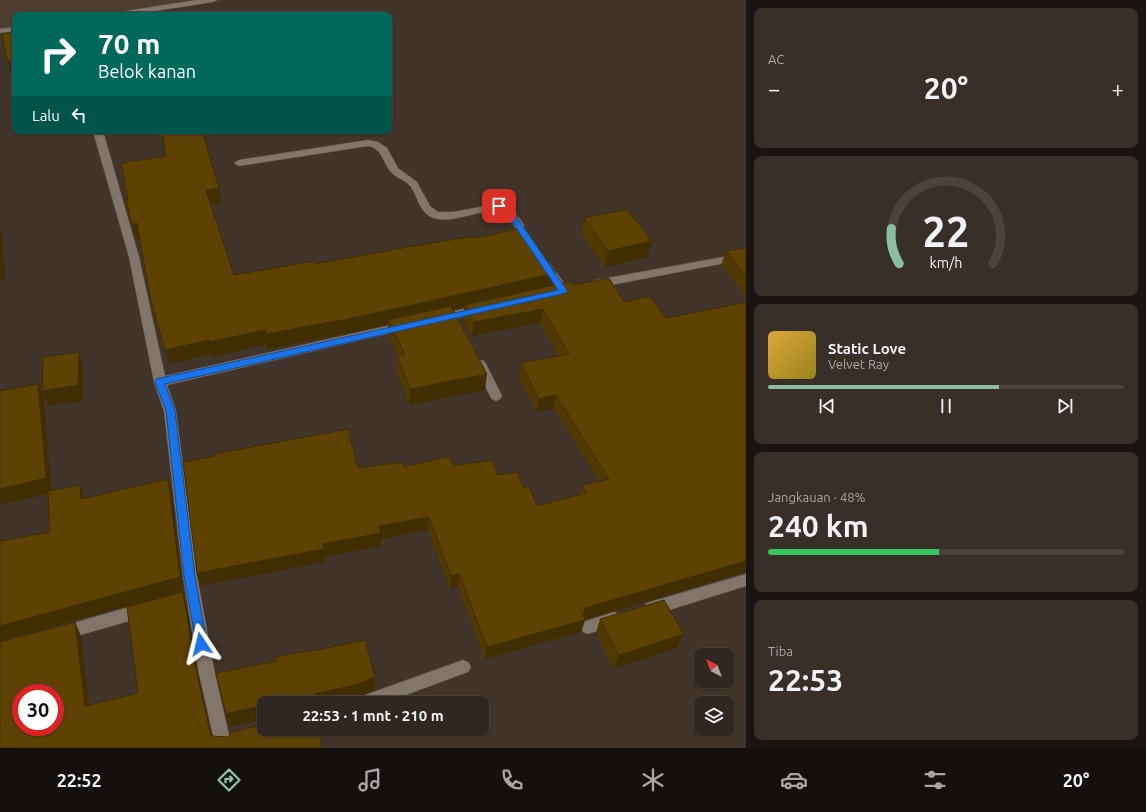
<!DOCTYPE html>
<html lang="id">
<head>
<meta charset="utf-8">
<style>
  body { margin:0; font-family:Ubuntu,sans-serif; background:#382f29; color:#f1f3f6; height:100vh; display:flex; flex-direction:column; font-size:15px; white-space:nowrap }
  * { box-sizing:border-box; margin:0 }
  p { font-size:13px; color:#a8a5a5 }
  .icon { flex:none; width:22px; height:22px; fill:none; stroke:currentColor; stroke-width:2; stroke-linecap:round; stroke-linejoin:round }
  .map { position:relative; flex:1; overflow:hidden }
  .panel { display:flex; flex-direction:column; gap:8px; padding:8px; background:#1a1512; width:400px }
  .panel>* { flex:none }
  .top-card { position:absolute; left:12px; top:12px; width:380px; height:122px; border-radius:8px; box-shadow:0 1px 3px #0004,0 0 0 1px #4b443e; background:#00695c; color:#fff; overflow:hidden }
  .needle { width:26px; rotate:319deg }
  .controls { position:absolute; left:694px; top:648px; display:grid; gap:8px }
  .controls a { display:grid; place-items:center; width:40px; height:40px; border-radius:8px; background:#302720; box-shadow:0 1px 3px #0004,0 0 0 1px #4b443e; font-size:20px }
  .speed { position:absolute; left:12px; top:684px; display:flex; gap:8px; font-size:20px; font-weight:700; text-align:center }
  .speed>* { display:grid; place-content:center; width:52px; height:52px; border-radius:50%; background:#302720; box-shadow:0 1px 3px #0004,0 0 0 1px #4b443e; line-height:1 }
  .speed .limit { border:6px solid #d22; background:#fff; color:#111 }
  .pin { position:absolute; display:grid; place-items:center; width:34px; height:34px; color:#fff; margin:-17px; border-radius:8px; box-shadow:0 2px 6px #0006 }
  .me { position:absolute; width:44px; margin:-22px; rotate:350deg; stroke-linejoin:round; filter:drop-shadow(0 0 3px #0008) }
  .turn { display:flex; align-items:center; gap:14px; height:84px; padding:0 20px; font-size:18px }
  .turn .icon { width:52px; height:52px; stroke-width:2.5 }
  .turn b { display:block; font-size:28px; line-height:34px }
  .then { display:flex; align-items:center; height:38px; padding:0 20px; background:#0003; gap:8px; font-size:15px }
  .big { font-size:30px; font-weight:700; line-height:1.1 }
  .panel .card { flex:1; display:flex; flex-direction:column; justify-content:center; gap:6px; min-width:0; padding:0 14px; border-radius:8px; background:#382f29 }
  .panel .dial { align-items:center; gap:0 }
  .dial svg { height:104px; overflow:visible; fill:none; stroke:#4b443e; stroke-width:7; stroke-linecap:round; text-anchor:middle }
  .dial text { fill:#f1f3f6; stroke:none }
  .song { display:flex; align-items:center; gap:12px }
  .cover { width:48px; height:48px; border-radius:6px; background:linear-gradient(135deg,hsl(40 70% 55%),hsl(50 70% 35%)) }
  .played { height:4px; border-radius:2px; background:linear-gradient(90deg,#8abfa5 65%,#4b443e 65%) }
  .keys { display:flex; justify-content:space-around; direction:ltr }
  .heat { display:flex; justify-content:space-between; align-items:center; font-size:22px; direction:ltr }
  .charge { height:6px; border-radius:3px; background:linear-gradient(90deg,#34c759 48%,#4b443e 0) }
  .trip { position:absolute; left:257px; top:696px; width:232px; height:40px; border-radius:8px; background:#302720; box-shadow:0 1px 3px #0004,0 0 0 1px #4b443e; font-weight:700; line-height:40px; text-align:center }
  .dock { display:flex; height:64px; justify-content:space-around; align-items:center; background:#13100d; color:#a8a5a5 }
  .dock .icon { width:28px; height:28px }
  .dock .active { color:#8abfa5 }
  .dock b { font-size:18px; color:#f1f3f6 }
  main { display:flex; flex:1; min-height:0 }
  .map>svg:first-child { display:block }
  .built { fill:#4e3c2f }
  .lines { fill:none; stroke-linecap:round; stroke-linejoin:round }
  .minor-casing { stroke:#5c524b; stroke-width:1 }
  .minor { fill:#82756a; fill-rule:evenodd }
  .wall { fill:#503903 }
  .shaded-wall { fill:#412e02 }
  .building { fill:#5d4203; stroke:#412e02; fill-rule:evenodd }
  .route { fill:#1a73e8; stroke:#114b97 }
</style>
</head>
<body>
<main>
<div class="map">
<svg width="746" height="748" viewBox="0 0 746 748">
  <rect width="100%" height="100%" fill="#40342b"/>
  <polygon class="built" points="0,0 225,0 116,15 15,15 15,29 0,31"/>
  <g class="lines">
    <defs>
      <g id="minor">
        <polygon points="197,0 217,0 213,2 129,15 109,15 113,13"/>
        <polygon points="15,27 15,31 0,33 0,29"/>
        <polygon points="93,131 103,131 139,257 165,376 404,322 408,323 410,326 408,329 404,330 167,385 176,411 197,576 215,674 232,748 216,748 199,674 183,576 164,411 154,382 129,257"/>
        <path d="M368 140 378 142 387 148 398 168 417 182 430 206 438 212H453L496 204 508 206 520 219 535 242 534 244H526L512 223 501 211C480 208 450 226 431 217 419 211 418 197 411 187 406 180 397 179 391 172 383 163 382 148 368 146L239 166 234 163 239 160Z"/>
        <polygon points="746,253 746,259 596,288 592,287 591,284 592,281 596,280"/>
        <polygon points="546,262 550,263 567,288 569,291 567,294 559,294 542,269 541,266 542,263"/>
        <polygon points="480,305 484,306 486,309 484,312 441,322 437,321 435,318 437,315"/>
        <polygon points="480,360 484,361 486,364 502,396 500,399 496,401 492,399 490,396 474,364 476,361"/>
        <polygon points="746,574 746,586 650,616 645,614 643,609 645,604 650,602"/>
        <polygon points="143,603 148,605 150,610 148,615 143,617 63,640 58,638 56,633 58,628 63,626"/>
        <polygon points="614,612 619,614 621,619 619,624 588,634 583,632 581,627 583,622"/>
        <polygon points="463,660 468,662 471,667 468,672 384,703 355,703 357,698"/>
      </g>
    </defs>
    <use href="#minor" class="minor-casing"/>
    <use href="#minor" class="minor"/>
  </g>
  <g class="wall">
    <polygon points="219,188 221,203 211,204 234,275 315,264 476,238 554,285 573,285 624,302 650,296 588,619 585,620 581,632 485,659 458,587 450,589 428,530 381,539 381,546 324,557 325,562 200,586 358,468 454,466 498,475 523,487 537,506 580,494 582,485 599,481 554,408 536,412 519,377 521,363 559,356 540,323 472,336 463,319 464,308 454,310 485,390 409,405 397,371 397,356 398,356 388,336 388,325 359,331 267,349 266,344 212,357 211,354 169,364 153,311 150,296 140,238 135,239 126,200"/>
    <polygon points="584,218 648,257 605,267 581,234"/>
    <polygon points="746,248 746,296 721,265 726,251"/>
    <polygon points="600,619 684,634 677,648 614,669 596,633"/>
    <polygon points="307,652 375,690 355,698 334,703 264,703 264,720 264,719 229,727 276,661"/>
  </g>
  <g class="shaded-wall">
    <polygon points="15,60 15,75 12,76 7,61"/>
    <polygon points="219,188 221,203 208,205 206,190"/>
    <polygon points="137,223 140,238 135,239 132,224"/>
    <polygon points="0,227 2,233 5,278 0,279"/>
    <polygon points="652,241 648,257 605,267 608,251"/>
    <polygon points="556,273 554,288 465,305 464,308 390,324 388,320 388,325 359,331 267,349 266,334"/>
    <polygon points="543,309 540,323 472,336 474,322"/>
    <polygon points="265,330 266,344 212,357 209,342"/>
    <polygon points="209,340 211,354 169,364 165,350"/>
    <polygon points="79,352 83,368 83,401 48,406 42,391"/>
    <polygon points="487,374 485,390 409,405 410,389"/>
    <polygon points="38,384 44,400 52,493 0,505 0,489"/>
    <polygon points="556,395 554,408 536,412 539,399"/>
    <polygon points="168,479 172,494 183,591 0,641 0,626"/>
    <polygon points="80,485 85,500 81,499"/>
    <polygon points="429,517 428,530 381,539 381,546 324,557 325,562 200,586 197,573 323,544 379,526"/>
    <polygon points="746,561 746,572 588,619 585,620 581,632 485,659 487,647 592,606"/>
    <polygon points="459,574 458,587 450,589 451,576"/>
    <polygon points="183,592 187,606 198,674 214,748 211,736 194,661"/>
    <polygon points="75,622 81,636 91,719 85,706"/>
    <polygon points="684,634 677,648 614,669 619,655"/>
    <polygon points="375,677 375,690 355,698 334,703 315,703 314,694"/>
    <polygon points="261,706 264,719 229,727 226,714"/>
  </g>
  <g class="building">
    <polygon points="15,32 15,60 7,61 2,34"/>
    <polygon points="162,131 202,131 219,188 206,190 234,275 314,261 315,264 408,247 475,236 476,238 525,227 556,273 358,317 266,334 265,330 209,342 209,340 165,350 150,296 137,223 132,224 126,200 128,200 121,163 166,156"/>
    <polygon points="627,209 652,241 608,251 584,218"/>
    <polygon points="746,248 746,276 726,251"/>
    <polygon points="609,278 624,302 650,296 666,318 746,302 746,561 592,606 585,609 583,614 585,620 487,647 459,574 451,576 429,517 379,526 381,533 323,544 324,549 197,573 183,462 215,456 214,454 348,429 358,468 402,462 404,467 450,456 454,466 492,460 498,475 517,472 523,487 529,486 537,506 586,493 582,485 609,479 556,395 539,399 521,363 569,354 543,309 474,322 465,305 563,283 571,282 573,285"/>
    <polygon points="451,306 487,374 410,389 397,356 405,354 388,320"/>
    <polygon points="79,352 78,385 42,391 43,357"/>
    <polygon points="38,384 46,478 0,489 0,391"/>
    <polygon points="168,479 180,577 0,626 0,541 50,532 48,491 80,485 81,499"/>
    <path d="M183 592 194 661 211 736 229 737 230 733 264 724V729H318L322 748H0V642L75 622 85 706 138 693 127 607ZM21 693H55V727H21Z"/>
    <polygon points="664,600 684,634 619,655 600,619"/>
    <polygon points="365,640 375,677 355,685 314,694 315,697 312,698 313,703 264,703 264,715 263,715 263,707 261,706 226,714 216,673 276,661 275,657 307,651 307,652"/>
  </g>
  <polygon class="route" points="499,204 510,209 518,219 566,289 567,291 566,293 165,384 175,411 195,576 207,644 205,648 201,649 197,648 184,576 166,411 155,382 156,379 558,290 513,223 505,213 496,208 496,205"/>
</svg>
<div class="controls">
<a><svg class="needle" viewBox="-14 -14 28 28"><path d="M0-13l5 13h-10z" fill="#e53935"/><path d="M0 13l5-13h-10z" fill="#a8a5a5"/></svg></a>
<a><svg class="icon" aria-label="layers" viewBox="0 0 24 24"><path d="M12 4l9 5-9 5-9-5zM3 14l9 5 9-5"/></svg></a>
</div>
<div class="speed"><div class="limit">30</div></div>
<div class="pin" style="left:499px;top:206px;background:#d93025"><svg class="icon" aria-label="arrive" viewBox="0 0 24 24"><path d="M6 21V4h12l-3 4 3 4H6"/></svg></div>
<svg class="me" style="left:201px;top:644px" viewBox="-20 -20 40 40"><path d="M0-17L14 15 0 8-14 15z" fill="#1a73e8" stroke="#fff" stroke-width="4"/></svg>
<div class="trip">22:53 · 1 mnt · 210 m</div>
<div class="top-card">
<div class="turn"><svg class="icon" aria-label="right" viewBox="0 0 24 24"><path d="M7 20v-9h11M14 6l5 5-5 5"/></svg><div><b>70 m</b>Belok kanan</div></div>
<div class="then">Lalu<svg class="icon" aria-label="left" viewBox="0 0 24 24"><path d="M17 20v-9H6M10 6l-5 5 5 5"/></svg></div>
</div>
</div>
<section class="panel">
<div class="card"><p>AC</p>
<div class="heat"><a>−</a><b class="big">20°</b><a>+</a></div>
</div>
<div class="card dial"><svg viewBox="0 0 100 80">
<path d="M14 69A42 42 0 1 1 86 69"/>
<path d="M14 69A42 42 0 0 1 8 42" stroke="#8abfa5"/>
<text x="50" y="56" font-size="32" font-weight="700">22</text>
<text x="50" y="72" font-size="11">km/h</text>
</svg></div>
<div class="card">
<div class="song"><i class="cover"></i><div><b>Static Love</b><p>Velvet Ray</p></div></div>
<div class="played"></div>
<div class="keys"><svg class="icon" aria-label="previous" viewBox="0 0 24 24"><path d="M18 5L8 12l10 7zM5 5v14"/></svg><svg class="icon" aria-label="pause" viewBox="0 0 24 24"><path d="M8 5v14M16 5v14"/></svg><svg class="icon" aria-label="next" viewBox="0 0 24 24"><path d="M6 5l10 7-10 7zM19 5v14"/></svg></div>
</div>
<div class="card"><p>Jangkauan · 48%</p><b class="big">240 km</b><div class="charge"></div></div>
<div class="card"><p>Tiba</p><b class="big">22:53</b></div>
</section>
</main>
<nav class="dock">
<b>22:52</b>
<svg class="icon active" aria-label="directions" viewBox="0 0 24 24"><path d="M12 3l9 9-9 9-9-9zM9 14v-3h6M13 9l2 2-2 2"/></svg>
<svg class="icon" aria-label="music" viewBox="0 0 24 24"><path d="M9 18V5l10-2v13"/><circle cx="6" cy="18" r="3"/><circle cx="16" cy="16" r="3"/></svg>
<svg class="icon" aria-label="phone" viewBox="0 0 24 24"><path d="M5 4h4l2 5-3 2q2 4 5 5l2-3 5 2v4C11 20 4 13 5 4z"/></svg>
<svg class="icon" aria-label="climate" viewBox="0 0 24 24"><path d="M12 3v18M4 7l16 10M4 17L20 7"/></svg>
<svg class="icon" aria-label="car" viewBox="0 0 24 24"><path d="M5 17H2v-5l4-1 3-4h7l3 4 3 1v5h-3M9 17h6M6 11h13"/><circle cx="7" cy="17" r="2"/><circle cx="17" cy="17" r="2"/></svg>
<svg class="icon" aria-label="filters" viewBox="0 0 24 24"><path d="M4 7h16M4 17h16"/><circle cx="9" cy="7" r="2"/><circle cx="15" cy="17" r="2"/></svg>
<b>20°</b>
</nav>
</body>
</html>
